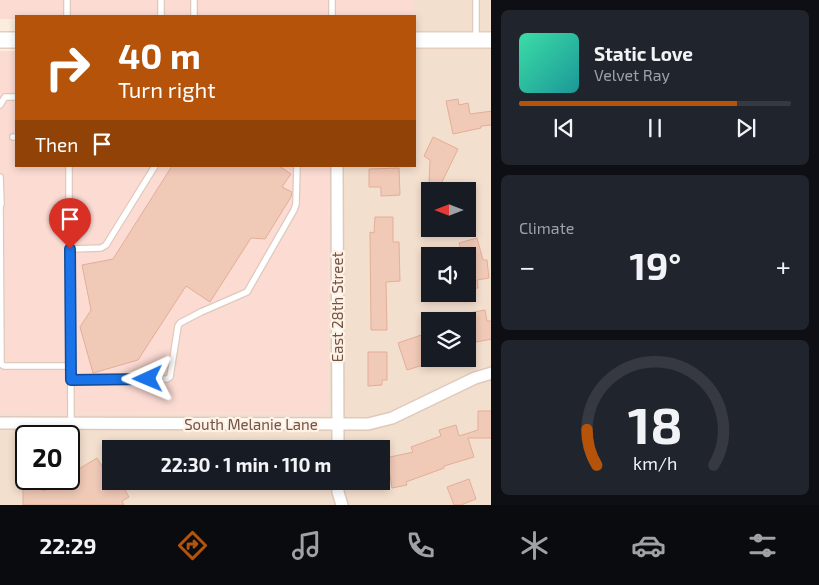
<!DOCTYPE html>
<html lang="en">
<head>
<meta charset="utf-8">
<style>
  body { margin:0; font-family:"Exo 2",sans-serif; background:#20242c; color:#f1f3f6; height:100vh; display:flex; flex-direction:column; font-size:19px; white-space:nowrap }
  * { box-sizing:border-box; margin:0 }
  p { font-size:16px; color:#9ea1a6 }
  .icon { flex:none; width:28px; height:28px; fill:none; stroke:currentColor; stroke-width:2; stroke-linecap:round; stroke-linejoin:round }
  .map { position:relative; flex:1; overflow:hidden }
  .drawer { display:flex; flex-direction:column; gap:10px; padding:10px; background:#0d0f14; width:328px }
  .drawer>* { flex:none }
  .banner { position:absolute; left:15px; top:15px; width:401px; height:152px; border-radius:0px; box-shadow:0 2px 8px #0003; background:#b45309; color:#fff; overflow:hidden }
  .needle { width:32px; rotate:270deg }
  .buttons { position:absolute; left:421px; top:182px; display:grid; gap:10px }
  .buttons a { display:grid; place-items:center; width:55px; height:55px; border-radius:0px; background:#171b24; box-shadow:0 2px 8px #0003; font-size:25px }
  .speed { position:absolute; left:15px; top:425px; display:flex; gap:10px; font-size:25px; font-weight:700; text-align:center }
  .speed>* { display:grid; place-content:center; width:65px; height:65px; border-radius:50%; background:#171b24; box-shadow:0 2px 8px #0003; line-height:1 }
  .speed .limit { border:2px solid #111; border-radius:8px; background:#fff; color:#111 }
  .pin { position:absolute; display:grid; place-items:center; width:42px; height:42px; color:#fff; margin:-51px -21px; border-radius:50% 50% 50% 0; rotate:-45deg; box-shadow:0 0 5px #0007 }
  .pin .icon { rotate:45deg }
  .me { position:absolute; width:55px; margin:-28px; rotate:269deg; stroke-linejoin:round; filter:drop-shadow(0 0 4px #0008) }
  .turn { display:flex; align-items:center; gap:18px; height:105px; padding:0 20px; font-size:22px }
  .turn .icon { width:65px; height:65px; stroke-width:2.5 }
  .turn b { display:block; font-size:35px; line-height:42px }
  .then { display:flex; align-items:center; height:48px; padding:0 20px; background:#0003; gap:10px; font-size:19px }
  .big { font-size:38px; font-weight:700; line-height:1.1 }
  .drawer .card { flex:1; display:flex; flex-direction:column; justify-content:center; gap:8px; min-width:0; padding:0 18px; border-radius:8px; background:#20242c }
  .drawer .dial { align-items:center; gap:0 }
  .dial svg { height:130px; overflow:visible; fill:none; stroke:#363941; stroke-width:7; stroke-linecap:round; text-anchor:middle }
  .dial text { fill:#f1f3f6; stroke:none }
  .song { display:flex; align-items:center; gap:15px }
  .cover { width:60px; height:60px; border-radius:8px; background:linear-gradient(135deg,hsl(160 70% 55%),hsl(180 70% 35%)) }
  .played { height:5px; border-radius:2px; background:linear-gradient(90deg,#b45309 80%,#363941 80%) }
  .keys { display:flex; justify-content:space-around; direction:ltr }
  .heat { display:flex; justify-content:space-between; align-items:center; font-size:28px; direction:ltr }
  .trip { position:absolute; left:102px; top:440px; width:288px; height:50px; border-radius:0px; background:#171b24; box-shadow:0 2px 8px #0003; font-weight:700; line-height:50px; text-align:center }
  .tabs { display:flex; height:80px; justify-content:space-around; align-items:center; background:#090b0e; color:#9ea1a6 }
  .tabs .icon { width:35px; height:35px }
  .tabs .on { color:#b45309 }
  .tabs b { font-size:22px; color:#f1f3f6 }
  main { display:flex; flex:1; min-height:0 }
  .map>svg:first-child { display:block }
  .residential { fill:#f3dfce; fill-rule:evenodd }
  .commercial { fill:#fcdbd3 }
  .building { fill:#f0c9b7; stroke:#e3ae98 }
  .lines { fill:none; stroke-linecap:round; stroke-linejoin:round }
  .service-casing { stroke:#dfc9bc; stroke-width:8 }
  .minor-casing { stroke:#dfc9bc; stroke-width:14 }
  .secondary-casing { stroke:#e6ccbc; stroke-width:18 }
  .service { stroke:#fff; stroke-width:5.5 }
  .minor { stroke:#fff; stroke-width:11 }
  .secondary { stroke:#fff; stroke-width:15 }
  .route-casing { stroke:#114b97; stroke-width:12 }
  .route { stroke:#1a73e8; stroke-width:9 }
  .labels { text-anchor:middle; stroke-width:4.5; stroke-linejoin:round; paint-order:stroke }
  .street-label { font-size:15px; fill:#715348; stroke:#fff2e5 }
</style>
</head>
<body>
<main>
<div class="map">
<svg width="492" height="505" viewBox="0 0 492 505">
  <rect width="100%" height="100%" fill="#fbeedf"/>
  <path class="residential" d="M414 0H491V505H0V413L328 414 329 166H415ZM430 191H468V229H430ZM430 256H468V294H430ZM430 321H468V359H430ZM26 436H69V479H26ZM111 449H381V481H111Z"/>
  <g class="commercial">
    <polygon points="0,0 414,0 414,16 16,16 16,19 0,19"/>
    <polygon points="0,51 16,51 16,166 329,166 328,414 0,413"/>
  </g>
  <g class="building">
    <polygon points="458,99 459,105 468,103 470,114 492,111 492,125 481,126 481,128 453,134 446,101"/>
    <polygon points="433,137 458,149 440,186 429,185 430,160 424,156"/>
    <polygon points="172,166 279,166 291,174 282,187 292,192 291,197 265,239 251,238 210,302 186,286 138,360 93,373 80,327 91,310 82,265 113,259"/>
    <polygon points="399,168 400,195 381,196 381,187 369,187 369,169"/>
    <polygon points="375,217 393,217 393,242 399,242 400,281 386,282 387,330 371,330 370,232 374,233"/>
    <polygon points="477,238 483,260 487,260 489,278 477,280 478,288 468,289 468,256 463,256 459,243"/>
    <polygon points="485,310 487,321 492,321 492,339 476,342 474,332 468,333 468,320 469,320 468,313"/>
    <polygon points="430,332 430,363 407,370 398,343"/>
    <polygon points="368,352 387,352 387,380 382,380 382,385 368,386"/>
    <polygon points="478,411 492,411 492,438 468,438 474,457 444,466 444,468 406,482 407,485 392,488 390,475 381,476 381,459 413,452 411,447 441,436 439,430 456,425 459,436 478,430"/>
    <polygon points="97,458 103,468 111,462 111,481 120,481 129,497 122,501 124,505 23,505 23,479 43,479 43,491 63,479 69,479 69,475"/>
    <polygon points="469,479 476,499 461,505 454,505 447,487"/>
  </g>
  <g class="lines">
    <defs>
      <g id="service">
        <polyline points="67,0 67,16"/>
        <polyline points="161,0 161,16"/>
        <polyline points="194,0 194,16"/>
        <polyline points="332,0 332,16"/>
        <polyline points="476,38 476,0"/>
        <polyline points="0,105 5,97 16,97"/>
        <polyline points="13,137 16,137"/>
        <polyline points="69,166 69,211"/>
        <polyline points="0,177 1,204"/>
        <polyline points="0,204 1,364 4,366 71,366"/>
        <polyline points="71,380 167,379 170,377 178,326 180,323 201,312 247,292 294,210 296,204 297,166"/>
        <polyline points="71,424 70,249 101,248 106,245 155,166"/>
      </g>
      <g id="minor">
        <polyline points="337,166 338,449"/>
        <polyline points="0,423 368,424 392,418 475,378 492,373"/>
        <polyline points="338,481 338,492 342,505"/>
      </g>
      <g id="secondary">
        <polyline points="0,40 16,40"/>
        <polyline points="415,40 492,40"/>
      </g>
    </defs>
    <use href="#service" class="service-casing"/>
    <use href="#minor" class="minor-casing"/>
    <use href="#secondary" class="secondary-casing"/>
    <use href="#service" class="service"/>
    <use href="#minor" class="minor"/>
    <use href="#secondary" class="secondary"/>
  </g>
  <g class="lines">
    <defs>
      <polyline id="route" points="70,249 71,380 148,379"/>
    </defs>
    <use href="#route" class="route-casing"/>
    <use href="#route" class="route"/>
  </g>
  <g class="labels">
    <g class="street-label">
      <text transform="translate(338 307) rotate(-90)" y="5">East 28th Street</text>
      <text x="251" y="430">South Melanie Lane</text>
    </g>
  </g>
</svg>
<div class="buttons">
<a><svg class="needle" viewBox="-14 -14 28 28"><path d="M0-13l5 13h-10z" fill="#e53935"/><path d="M0 13l5-13h-10z" fill="#9ea1a6"/></svg></a>
<a><svg class="icon" aria-label="sound" viewBox="0 0 24 24"><path d="M4 9h4l5-4v14l-5-4H4zM17 9q2 3 0 6"/></svg></a>
<a><svg class="icon" aria-label="layers" viewBox="0 0 24 24"><path d="M12 4l9 5-9 5-9-5zM3 14l9 5 9-5"/></svg></a>
</div>
<div class="speed"><div class="limit">20</div></div>
<div class="pin" style="left:70px;top:249px;background:#d93025"><svg class="icon" aria-label="arrive" viewBox="0 0 24 24"><path d="M6 21V4h12l-3 4 3 4H6"/></svg></div>
<svg class="me" style="left:148px;top:379px" viewBox="-20 -20 40 40"><path d="M0-17L14 15 0 8-14 15z" fill="#1a73e8" stroke="#fff" stroke-width="4"/></svg>
<div class="trip">22:30 · 1 min · 110 m</div>
<div class="banner">
<div class="turn"><svg class="icon" aria-label="right" viewBox="0 0 24 24"><path d="M7 20v-9h11M14 6l5 5-5 5"/></svg><div><b>40 m</b>Turn right</div></div>
<div class="then">Then<svg class="icon" aria-label="arrive" viewBox="0 0 24 24"><path d="M6 21V4h12l-3 4 3 4H6"/></svg></div>
</div>
</div>
<section class="drawer">
<div class="card">
<div class="song"><i class="cover"></i><div><b>Static Love</b><p>Velvet Ray</p></div></div>
<div class="played"></div>
<div class="keys"><svg class="icon" aria-label="previous" viewBox="0 0 24 24"><path d="M18 5L8 12l10 7zM5 5v14"/></svg><svg class="icon" aria-label="pause" viewBox="0 0 24 24"><path d="M8 5v14M16 5v14"/></svg><svg class="icon" aria-label="next" viewBox="0 0 24 24"><path d="M6 5l10 7-10 7zM19 5v14"/></svg></div>
</div>
<div class="card"><p>Climate</p>
<div class="heat"><a>−</a><b class="big">19°</b><a>+</a></div>
</div>
<div class="card dial"><svg viewBox="0 0 100 80">
<path d="M14 69A42 42 0 1 1 86 69"/>
<path d="M14 69A42 42 0 0 1 8 47" stroke="#b45309"/>
<text x="50" y="56" font-size="32" font-weight="700">18</text>
<text x="50" y="72" font-size="11">km/h</text>
</svg></div>
</section>
</main>
<nav class="tabs">
<b>22:29</b>
<svg class="icon on" aria-label="directions" viewBox="0 0 24 24"><path d="M12 3l9 9-9 9-9-9zM9 14v-3h6M13 9l2 2-2 2"/></svg>
<svg class="icon" aria-label="music" viewBox="0 0 24 24"><path d="M9 18V5l10-2v13"/><circle cx="6" cy="18" r="3"/><circle cx="16" cy="16" r="3"/></svg>
<svg class="icon" aria-label="phone" viewBox="0 0 24 24"><path d="M5 4h4l2 5-3 2q2 4 5 5l2-3 5 2v4C11 20 4 13 5 4z"/></svg>
<svg class="icon" aria-label="climate" viewBox="0 0 24 24"><path d="M12 3v18M4 7l16 10M4 17L20 7"/></svg>
<svg class="icon" aria-label="car" viewBox="0 0 24 24"><path d="M5 17H2v-5l4-1 3-4h7l3 4 3 1v5h-3M9 17h6M6 11h13"/><circle cx="7" cy="17" r="2"/><circle cx="17" cy="17" r="2"/></svg>
<svg class="icon" aria-label="filters" viewBox="0 0 24 24"><path d="M4 7h16M4 17h16"/><circle cx="9" cy="7" r="2"/><circle cx="15" cy="17" r="2"/></svg>
</nav>
</body>
</html>
